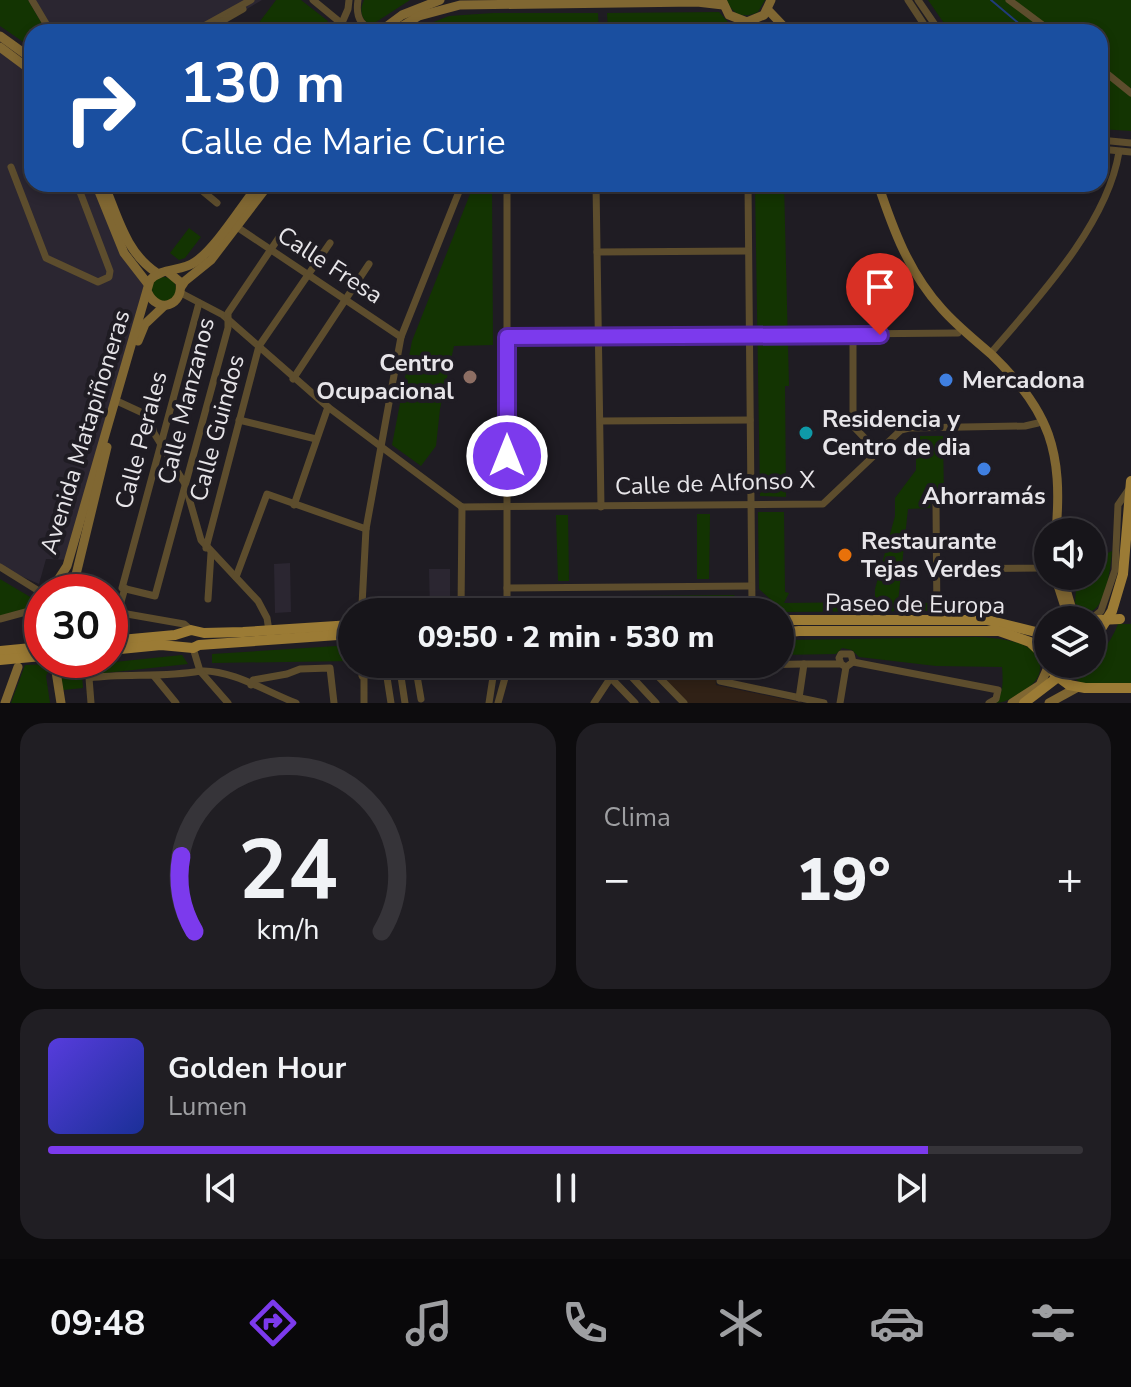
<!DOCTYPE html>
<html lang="es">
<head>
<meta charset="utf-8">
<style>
  body { margin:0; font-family:"Nunito Sans",sans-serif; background:#201e23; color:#f1f3f6; height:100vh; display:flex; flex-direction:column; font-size:30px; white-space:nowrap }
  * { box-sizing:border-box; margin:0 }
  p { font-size:26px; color:#9e9fa2 }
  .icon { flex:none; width:44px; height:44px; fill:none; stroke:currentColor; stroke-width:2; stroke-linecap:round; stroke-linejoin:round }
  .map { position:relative; height:703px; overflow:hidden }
  .sheet { display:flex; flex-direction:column; gap:20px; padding:20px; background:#0d0c0e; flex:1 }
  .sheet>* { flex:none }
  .top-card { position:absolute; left:24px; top:24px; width:1084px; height:168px; border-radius:24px; box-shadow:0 4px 12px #0003,0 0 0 2px #363439; background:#1a4fa0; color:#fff; overflow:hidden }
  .buttons { position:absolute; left:1034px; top:518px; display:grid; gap:16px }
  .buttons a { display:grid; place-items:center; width:72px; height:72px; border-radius:50%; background:#17151a; box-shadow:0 4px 12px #0003,0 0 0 2px #363439; font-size:40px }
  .speed { position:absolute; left:24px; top:574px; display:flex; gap:16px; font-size:40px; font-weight:700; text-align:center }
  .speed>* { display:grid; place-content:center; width:104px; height:104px; border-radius:50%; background:#17151a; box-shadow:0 4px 12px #0003,0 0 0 2px #363439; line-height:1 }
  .speed .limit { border:12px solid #d22; background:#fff; color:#111 }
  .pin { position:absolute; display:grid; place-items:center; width:68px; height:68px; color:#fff; margin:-82px -34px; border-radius:50% 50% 50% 0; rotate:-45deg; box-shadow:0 0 8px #0007 }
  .pin .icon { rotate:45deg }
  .me { position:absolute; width:88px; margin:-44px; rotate:0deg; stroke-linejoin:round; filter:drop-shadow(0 0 6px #0008) }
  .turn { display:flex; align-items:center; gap:28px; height:168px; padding:0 24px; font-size:36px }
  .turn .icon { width:104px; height:104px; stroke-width:2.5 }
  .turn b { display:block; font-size:56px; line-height:68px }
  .big { font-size:60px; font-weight:800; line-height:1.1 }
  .sheet .card { flex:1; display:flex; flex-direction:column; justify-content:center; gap:12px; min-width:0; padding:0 28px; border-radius:24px; background:#201e23 }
  .sheet .dial { align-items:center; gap:0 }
  .dial svg { height:208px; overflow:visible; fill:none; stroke:#363439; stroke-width:7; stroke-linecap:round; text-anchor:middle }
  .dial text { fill:#f1f3f6; stroke:none }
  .song { display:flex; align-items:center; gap:24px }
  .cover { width:96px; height:96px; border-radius:12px; background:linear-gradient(135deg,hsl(250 70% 55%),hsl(230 70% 35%)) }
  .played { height:8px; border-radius:4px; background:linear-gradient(90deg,#7c3aed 85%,#363439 85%) }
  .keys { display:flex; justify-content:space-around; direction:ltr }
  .heat { display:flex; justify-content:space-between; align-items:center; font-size:44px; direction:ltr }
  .sheet .tiles { flex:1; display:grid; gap:20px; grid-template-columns:1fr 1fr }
  .card:last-child { grid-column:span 2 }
  .trip { position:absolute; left:338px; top:598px; width:456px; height:80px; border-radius:40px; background:#17151a; box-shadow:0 4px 12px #0003,0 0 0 2px #363439; font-weight:800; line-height:80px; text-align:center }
  .tabs { display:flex; height:128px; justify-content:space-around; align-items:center; background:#09080a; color:#9e9fa2 }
  .tabs .icon { width:56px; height:56px }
  .tabs .active { color:#7c3aed }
  .tabs b { font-size:36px; color:#f1f3f6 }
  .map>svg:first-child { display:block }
  .built { fill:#2b2631 }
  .education { fill:#302116 }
  .green { fill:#133402 }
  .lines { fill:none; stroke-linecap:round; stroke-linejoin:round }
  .stream { stroke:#213b7b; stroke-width:2 }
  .street { stroke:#5d4d2d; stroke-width:7 }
  .secondary { stroke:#806732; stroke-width:9 }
  .primary { stroke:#9b7b35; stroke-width:10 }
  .primary-bridge { stroke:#9b7b35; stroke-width:10 }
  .route-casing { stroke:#51269a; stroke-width:20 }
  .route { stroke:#7c3aed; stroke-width:14 }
  .education-dot { fill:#8d6e63; stroke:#1f1c23; stroke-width:3 }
  .shop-dot { fill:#3f7fe0; stroke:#1f1c23; stroke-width:3 }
  .culture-dot { fill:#0f9aa8; stroke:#1f1c23; stroke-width:3 }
  .food-dot { fill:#e8710a; stroke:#1f1c23; stroke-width:3 }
  .labels { text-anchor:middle; stroke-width:8; stroke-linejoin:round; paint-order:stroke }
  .street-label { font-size:24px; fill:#e7e5e9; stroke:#1f1c23 }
  .poi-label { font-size:24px; font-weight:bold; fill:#e7e5e9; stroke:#1f1c23; text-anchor:start }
</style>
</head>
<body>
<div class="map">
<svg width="1131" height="703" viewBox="0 0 1131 703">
  <rect width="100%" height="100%" fill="#1f1c23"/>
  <g class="built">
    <polygon points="28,0 262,0 209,32 48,32"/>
    <polygon points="0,47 32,71 32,184 96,184 121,247 148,284 69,560 46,559 39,584 0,567"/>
    <polygon points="290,563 291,612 275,613 274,564"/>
    <polygon points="429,569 450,569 450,612 430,611"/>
  </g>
  <polygon class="education" points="715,671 716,685 803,703 688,703 658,672"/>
  <g class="green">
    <polygon points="0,0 28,0 47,32 32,32 32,48 0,26"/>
    <polygon points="276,0 301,0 328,21 319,32 252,32"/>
    <path d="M364 0H410L370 26C361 18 359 11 364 0Z"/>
    <path d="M727 0H765L758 12C744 19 732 15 727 0Z"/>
    <polygon points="928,0 1131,0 1131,131 1100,129 1100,32 950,32"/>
    <polygon points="719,12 729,23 743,29 743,32 608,32 607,13"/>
    <polygon points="493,13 598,13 599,32 408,32 449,16"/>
    <polygon points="474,184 492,184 493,345 454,346 440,409 436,446 421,466 392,445 412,341"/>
    <polygon points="755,184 784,184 789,386 785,386 786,497 760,496"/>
    <polygon points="189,228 201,237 185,258 179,260 170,253"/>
    <circle cx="164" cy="289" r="12"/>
    <polygon points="916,436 943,436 944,500 931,500 930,508 908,509 898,602 930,603 930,611 785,612 759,589 758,512 784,512 785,592 789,593 784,603 875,602 875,589 895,516 895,498 916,470"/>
    <polygon points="697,514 710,514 709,579 697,579"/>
    <polygon points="556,515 568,515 569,581 558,581"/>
    <path d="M1112 551C1111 567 1103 635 1075 603L1077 576H1092V560Z"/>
    <polygon points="0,579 37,601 32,607 0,616"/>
    <polygon points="735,595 718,609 544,610 534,606 527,597"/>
    <path d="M1118 624H1131V683H1080L1076 679C1092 663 1110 646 1118 624Z"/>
    <path d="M977 637C996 638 1039 640 1040 666 1041 677 1033 685 1024 691 1015 696 1006 703 995 703 1004 694 1003 679 1002 667L936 666 859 657 852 650 842 648 836 654 780 655V643L785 640Z"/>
    <polygon points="352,645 352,661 212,663 212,654"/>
    <polygon points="182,655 188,664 96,674 95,664"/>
    <polygon points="81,660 83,688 63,690 60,663"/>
    <polygon points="52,664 46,676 50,703 11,703 25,665"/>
  </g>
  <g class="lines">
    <g class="stream">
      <polyline points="991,0 1029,32"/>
      <polyline points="1100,74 1108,79"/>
    </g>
    <g class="street">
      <polyline points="32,0 51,32"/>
      <polyline points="313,0 341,23"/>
      <path d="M358 0C355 19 362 29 381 30"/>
      <polyline points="908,0 929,32"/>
      <polyline points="918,0 940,32"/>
      <polyline points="1009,0 1052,32"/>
      <polyline points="193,32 251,0"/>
      <polyline points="203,32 243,9"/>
      <polyline points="338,32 348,9 349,0"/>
      <polyline points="1100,68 1131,93"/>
      <polyline points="1100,140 1131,143"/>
      <polyline points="1100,149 1131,152"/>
      <polyline points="11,167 46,258 98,282 109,277 110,271 77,184"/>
      <polyline points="194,184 217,203"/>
      <polyline points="596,184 601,507"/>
      <polyline points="748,184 752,605"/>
      <polyline points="237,227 401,337"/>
      <polyline points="597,252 748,251"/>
      <polyline points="181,293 223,315 328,407 462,507"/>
      <polyline points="199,303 122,588 155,596 228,328 228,313 284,230"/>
      <polyline points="853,335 853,421 855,428 878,452"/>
      <polyline points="507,337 958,333"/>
      <path d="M990 354C1038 298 1107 225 1119 152"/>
      <polyline points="293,379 369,264"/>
      <polyline points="119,402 145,414 151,422 154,433 185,484 201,540 258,601 267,618 269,631"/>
      <polyline points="239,420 316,439"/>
      <polyline points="855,420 858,426 907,427"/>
      <polyline points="601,421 750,420"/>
      <polyline points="936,504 937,620"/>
      <polyline points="294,505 328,407"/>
      <polyline points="462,507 823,504 901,430 909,428 1025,426 1038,423"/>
      <polyline points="206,548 259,346 330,243"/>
      <polyline points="0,567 42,593"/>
      <polyline points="936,569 1043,568 1048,565"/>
      <polyline points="236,577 267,494 366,529"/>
      <polyline points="507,588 751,586"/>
      <polyline points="208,599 211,553"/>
      <polyline points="362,605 366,529 401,337 462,184"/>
      <polyline points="110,611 184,624 191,630"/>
      <polyline points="507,611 507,184"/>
      <polyline points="118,612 125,588"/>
      <polyline points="461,612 462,507"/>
      <polyline points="0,619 33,610 42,604"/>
      <polyline points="1090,620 1101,611 1115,570 1118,505 1129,489"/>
      <path d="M193 648 200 671C231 669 267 692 296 703"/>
      <polyline points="853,662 998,690 996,699 989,703"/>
      <polyline points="364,665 364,703"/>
      <polyline points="625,665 630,675 656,703"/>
      <polyline points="647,665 684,703"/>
      <polyline points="720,665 720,681 824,703"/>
      <polyline points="400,670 405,703"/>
      <polyline points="416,670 421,699"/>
      <polyline points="386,671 391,703"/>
      <polyline points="154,676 176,703"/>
      <polyline points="362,676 378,672 495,666 508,669 804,664 841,664 846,667 853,662 851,654 841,654 839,658 841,664"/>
      <polyline points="611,678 635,703"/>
      <polyline points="251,685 253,680 287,674 300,669 330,668 334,703"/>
      <polyline points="799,698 804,664"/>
      <path d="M91 703 89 678C126 673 163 678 200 671L228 703"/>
      <polyline points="489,703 495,664"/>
      <polyline points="498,703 508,667"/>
      <polyline points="594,703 617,668"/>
      <polyline points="840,703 846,667"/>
    </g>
    <g class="secondary">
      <polyline points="722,0 729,15 747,22 764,15 771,0"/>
      <polyline points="768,10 789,32"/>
      <polyline points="379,32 402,15 440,0"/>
      <polyline points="392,32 419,16 460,5 697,2 723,5"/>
      <polyline points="0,36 32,59"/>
      <polyline points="0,47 32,71"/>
      <polyline points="96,184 124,253 148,284"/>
      <path d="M104 184C118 217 126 253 157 273"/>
      <path d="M878 184C893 229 909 273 942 309 957 326 975 340 992 355 1050 411 1063 452 1056 532"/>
      <polyline points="181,287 185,281 211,260 269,184"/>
      <path d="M148 293C158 314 184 306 180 282L168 272"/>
      <polyline points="138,341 145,324 164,306"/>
      <polyline points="1055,576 1066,610 1064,620"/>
      <polyline points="1062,576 1073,613 1083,620"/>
      <path d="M58 580 67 566 150 280C162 267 181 272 195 262 216 248 242 205 259 184"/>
      <polyline points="73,587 107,447"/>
      <polyline points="44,592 52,583 64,580"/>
      <polyline points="36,638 42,628"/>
      <polyline points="55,665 61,703"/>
      <polyline points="5,703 18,667"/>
      <polyline points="1012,703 1040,685 1049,665"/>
      <polyline points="1049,703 1078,687"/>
    </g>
    <g class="primary">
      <polyline points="501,612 511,612"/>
      <polyline points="736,612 752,605 767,612"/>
      <polyline points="780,620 987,620 1048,635"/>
      <polyline points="1081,620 1099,620"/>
      <polyline points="780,633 799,631 999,631 1030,642 1047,658"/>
      <polyline points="110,641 175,635 191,630 204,633 243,632 352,625"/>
      <polyline points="1092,643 1112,611 1123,574 1131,481"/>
      <polyline points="110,650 161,645 193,648 199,645 352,634"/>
      <polyline points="0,651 42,647"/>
      <polyline points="0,660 42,656"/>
      <polyline points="1069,685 1085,688 1131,688"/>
      <polyline points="1024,703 1075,664"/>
    </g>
    <g class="primary-bridge">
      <polyline points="1099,620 1120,619"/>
      <polyline points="1054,674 1069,685"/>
    </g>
  </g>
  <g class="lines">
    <defs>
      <polyline id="route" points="507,456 507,337 880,335"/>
    </defs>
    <use href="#route" class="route-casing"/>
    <use href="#route" class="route"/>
  </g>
  <circle class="education-dot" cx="470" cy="377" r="8"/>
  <g class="shop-dot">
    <circle cx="946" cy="380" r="8"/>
    <circle cx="984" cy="469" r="8"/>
  </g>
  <circle class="culture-dot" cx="806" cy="433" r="8"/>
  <circle class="food-dot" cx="845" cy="555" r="8"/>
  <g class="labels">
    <g class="street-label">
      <text transform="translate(330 265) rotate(33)" y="8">Calle Fresa</text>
      <text transform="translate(186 401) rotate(-76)" y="8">Calle Manzanos</text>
      <text transform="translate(217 428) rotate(-75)" y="8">Calle Guindos</text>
      <text transform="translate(85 432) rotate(-73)" y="8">Avenida Matapiñoneras</text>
      <text transform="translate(141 440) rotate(-75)" y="8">Calle Perales</text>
      <text transform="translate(715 483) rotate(-2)" y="8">Calle de Alfonso X</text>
      <text transform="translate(915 604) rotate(1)" y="8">Paseo de Europa</text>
    </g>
    <g class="poi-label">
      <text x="454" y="371" text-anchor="end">Centro<tspan x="454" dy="28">Ocupacional</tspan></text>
      <text x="962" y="388">Mercadona</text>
      <text x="822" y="427">Residencia y<tspan x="822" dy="28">Centro de dia</tspan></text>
      <text x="984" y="504" text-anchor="middle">Ahorramás</text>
      <text x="861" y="549">Restaurante<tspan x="861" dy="28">Tejas Verdes</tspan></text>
    </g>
  </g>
</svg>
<div class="buttons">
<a><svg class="icon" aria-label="sound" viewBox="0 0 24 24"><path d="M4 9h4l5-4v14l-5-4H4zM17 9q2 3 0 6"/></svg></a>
<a><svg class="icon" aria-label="layers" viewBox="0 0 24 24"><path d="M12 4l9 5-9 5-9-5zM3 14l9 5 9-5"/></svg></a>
</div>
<div class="speed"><div class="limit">30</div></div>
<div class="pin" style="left:880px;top:335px;background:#d93025"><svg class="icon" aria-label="arrive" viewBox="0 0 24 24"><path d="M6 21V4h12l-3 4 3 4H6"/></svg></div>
<svg class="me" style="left:507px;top:456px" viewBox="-20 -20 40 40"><circle r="17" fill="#7c3aed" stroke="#fff" stroke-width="3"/><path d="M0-11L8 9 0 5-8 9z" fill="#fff"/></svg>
<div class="trip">09:50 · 2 min · 530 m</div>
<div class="top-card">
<div class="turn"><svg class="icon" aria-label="right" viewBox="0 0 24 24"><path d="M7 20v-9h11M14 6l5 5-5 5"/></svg><div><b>130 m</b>Calle de Marie Curie</div></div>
</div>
</div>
<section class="sheet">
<div class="tiles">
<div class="card dial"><svg viewBox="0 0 100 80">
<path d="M14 69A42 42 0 1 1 86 69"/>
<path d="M14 69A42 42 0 0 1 9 40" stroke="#7c3aed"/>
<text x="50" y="56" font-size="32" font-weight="700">24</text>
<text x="50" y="72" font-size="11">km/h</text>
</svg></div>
<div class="card"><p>Clima</p>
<div class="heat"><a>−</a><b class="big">19°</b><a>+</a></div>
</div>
<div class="card">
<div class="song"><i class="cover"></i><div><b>Golden Hour</b><p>Lumen</p></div></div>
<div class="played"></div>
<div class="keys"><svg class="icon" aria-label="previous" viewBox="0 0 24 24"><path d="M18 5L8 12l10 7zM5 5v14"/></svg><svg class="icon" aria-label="pause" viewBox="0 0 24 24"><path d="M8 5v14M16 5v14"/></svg><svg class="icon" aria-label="next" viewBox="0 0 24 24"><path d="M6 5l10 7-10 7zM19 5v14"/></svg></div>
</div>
</div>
</section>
<nav class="tabs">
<b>09:48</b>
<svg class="icon active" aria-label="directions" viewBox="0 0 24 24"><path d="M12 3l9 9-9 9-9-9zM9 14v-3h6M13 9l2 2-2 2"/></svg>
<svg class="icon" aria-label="music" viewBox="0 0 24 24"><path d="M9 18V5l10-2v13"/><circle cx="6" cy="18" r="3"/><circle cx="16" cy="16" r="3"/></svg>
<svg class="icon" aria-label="phone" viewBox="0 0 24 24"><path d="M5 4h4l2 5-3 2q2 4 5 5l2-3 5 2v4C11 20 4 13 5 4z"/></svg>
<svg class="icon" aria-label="climate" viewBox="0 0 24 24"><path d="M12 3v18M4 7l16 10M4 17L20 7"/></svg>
<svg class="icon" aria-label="car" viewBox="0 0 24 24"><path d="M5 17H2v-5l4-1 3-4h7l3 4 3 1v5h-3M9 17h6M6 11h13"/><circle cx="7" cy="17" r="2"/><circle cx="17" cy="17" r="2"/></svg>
<svg class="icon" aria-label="filters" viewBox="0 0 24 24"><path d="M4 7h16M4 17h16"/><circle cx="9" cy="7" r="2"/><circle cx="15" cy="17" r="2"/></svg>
</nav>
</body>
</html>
